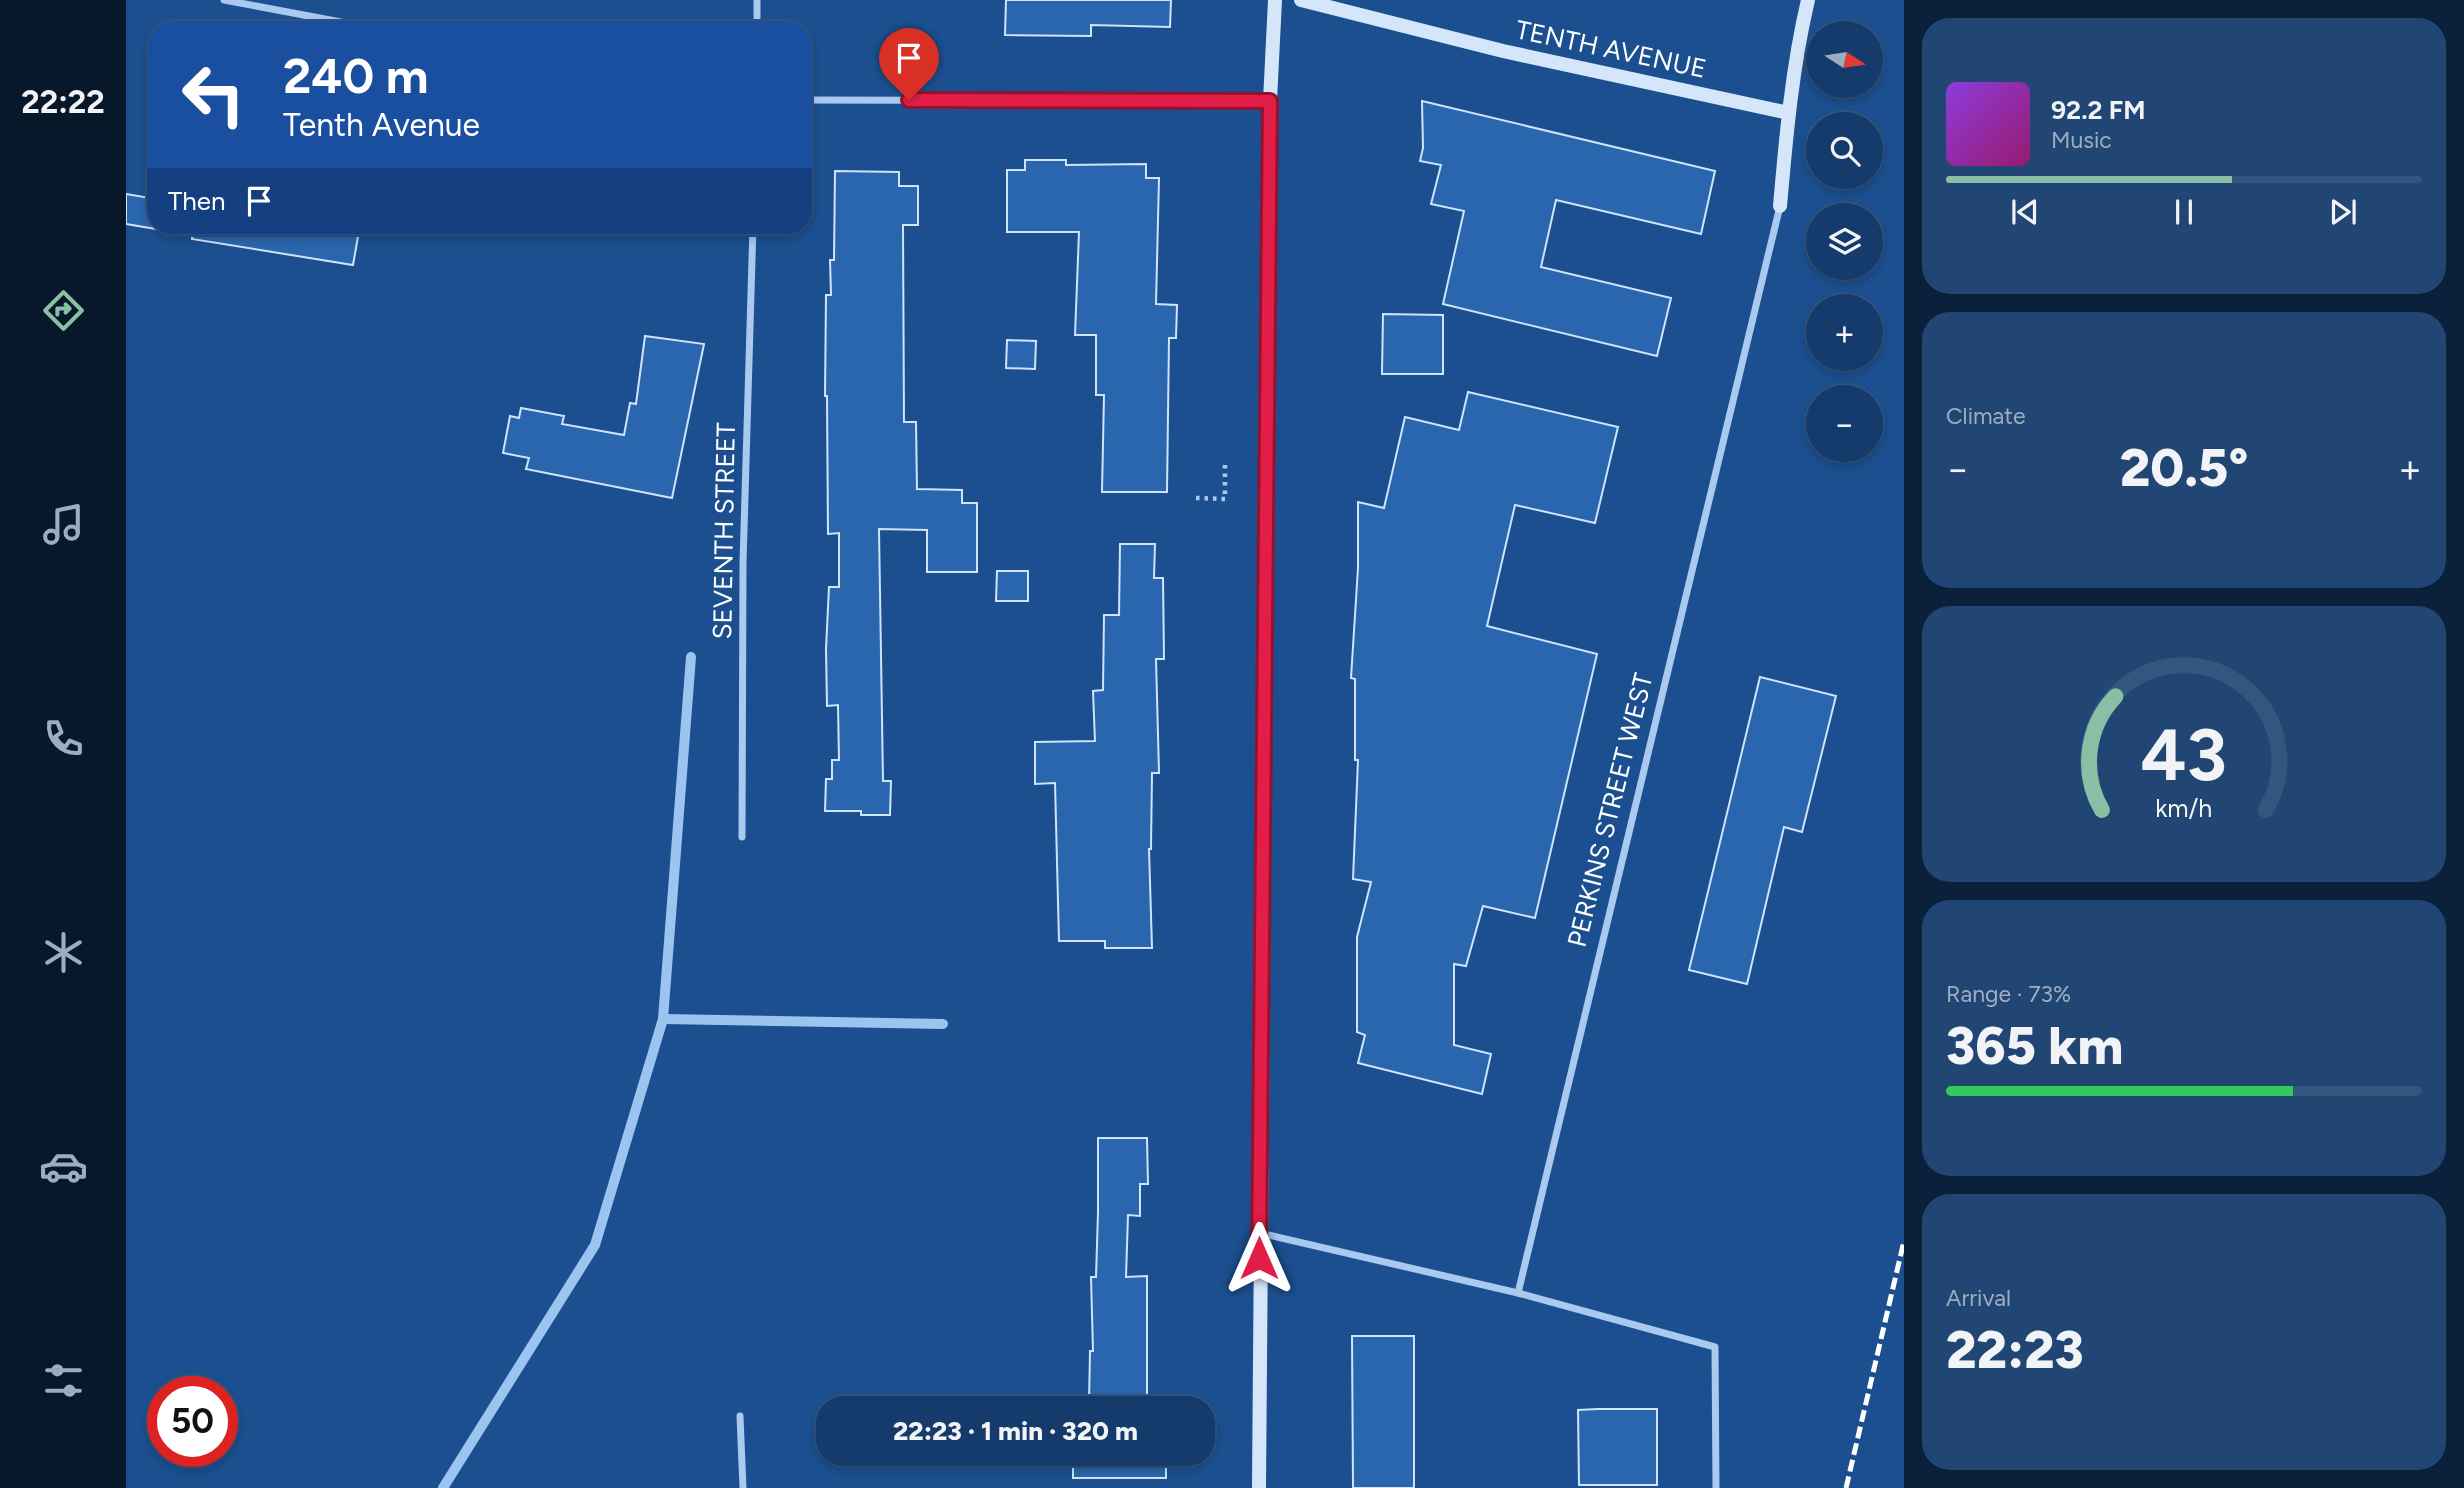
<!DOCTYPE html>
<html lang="en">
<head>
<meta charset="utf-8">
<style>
  body { margin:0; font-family:Figtree,sans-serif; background:#214673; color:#f1f3f6; height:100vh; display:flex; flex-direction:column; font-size:26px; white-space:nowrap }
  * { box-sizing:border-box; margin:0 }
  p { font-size:23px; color:#9dadc1 }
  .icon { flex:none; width:38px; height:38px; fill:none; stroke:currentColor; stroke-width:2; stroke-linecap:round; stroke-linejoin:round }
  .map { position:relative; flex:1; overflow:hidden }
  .panel { display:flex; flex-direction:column; gap:18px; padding:18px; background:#0b203b; width:560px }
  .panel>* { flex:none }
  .top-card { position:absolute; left:21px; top:21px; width:665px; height:214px; border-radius:28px; box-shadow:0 4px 10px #0003,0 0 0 2px #33557e; background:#1a4fa0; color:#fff; overflow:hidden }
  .needle { width:46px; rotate:102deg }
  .buttons { position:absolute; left:1680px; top:21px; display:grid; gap:14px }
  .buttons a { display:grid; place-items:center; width:77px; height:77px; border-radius:50%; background:#143b6b; box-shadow:0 4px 10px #0003,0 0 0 2px #33557e; font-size:35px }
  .speed { position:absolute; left:21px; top:1376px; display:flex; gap:14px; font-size:35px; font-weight:700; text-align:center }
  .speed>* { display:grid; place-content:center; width:91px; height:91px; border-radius:50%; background:#143b6b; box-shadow:0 4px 10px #0003,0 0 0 2px #33557e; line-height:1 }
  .speed .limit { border:10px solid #d22; background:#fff; color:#111 }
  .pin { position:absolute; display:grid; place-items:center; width:60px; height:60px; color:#fff; margin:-72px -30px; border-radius:50% 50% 50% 0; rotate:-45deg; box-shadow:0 0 7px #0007 }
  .pin .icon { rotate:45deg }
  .me { position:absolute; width:77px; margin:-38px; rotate:0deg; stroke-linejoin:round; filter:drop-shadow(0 0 5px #0008) }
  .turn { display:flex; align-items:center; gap:24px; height:147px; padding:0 21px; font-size:32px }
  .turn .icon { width:91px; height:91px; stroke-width:2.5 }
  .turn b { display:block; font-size:49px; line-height:60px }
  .then { display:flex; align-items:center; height:66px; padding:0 21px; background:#0003; gap:14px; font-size:26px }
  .big { font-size:52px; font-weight:800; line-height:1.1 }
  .panel .tile { flex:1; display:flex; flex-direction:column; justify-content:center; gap:10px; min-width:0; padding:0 24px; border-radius:28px; background:#214673 }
  .panel .dial { align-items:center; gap:0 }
  .dial svg { height:182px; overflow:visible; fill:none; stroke:#33557e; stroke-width:7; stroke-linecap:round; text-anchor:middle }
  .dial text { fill:#f1f3f6; stroke:none }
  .song { display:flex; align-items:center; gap:21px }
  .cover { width:84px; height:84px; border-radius:10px; background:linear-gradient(135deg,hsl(270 70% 55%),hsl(320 70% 35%)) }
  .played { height:7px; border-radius:4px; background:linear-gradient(90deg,#8abfa5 60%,#33557e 60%) }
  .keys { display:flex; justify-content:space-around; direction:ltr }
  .heat { display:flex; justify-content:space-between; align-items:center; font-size:38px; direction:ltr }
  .charge { height:10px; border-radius:5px; background:linear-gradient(90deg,#34c759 73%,#33557e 0) }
  .trip { position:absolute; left:690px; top:1396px; width:399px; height:70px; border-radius:28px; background:#143b6b; box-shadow:0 4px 10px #0003,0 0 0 2px #33557e; font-weight:800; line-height:70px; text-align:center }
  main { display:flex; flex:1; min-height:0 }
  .dock { display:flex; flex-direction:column; width:126px; justify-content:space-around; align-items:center; background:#08182b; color:#9dadc1 }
  .dock .icon { width:49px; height:49px }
  .dock .selected { color:#8abfa5 }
  .dock b { font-size:32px; color:#f1f3f6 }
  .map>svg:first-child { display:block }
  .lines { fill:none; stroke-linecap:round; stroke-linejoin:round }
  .stream { stroke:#9cc4f0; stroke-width:10 }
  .building { fill:#2a66ad; stroke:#cfe3fa; stroke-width:2 }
  .path { stroke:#a9c9ee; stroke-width:4.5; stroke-dasharray:3.5 5; stroke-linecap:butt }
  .street { stroke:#a9c9ee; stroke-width:7 }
  .secondary { stroke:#d6e6fa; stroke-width:14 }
  .rail { stroke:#fff; stroke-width:5; stroke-dasharray:12 5; stroke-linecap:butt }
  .route-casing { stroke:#92132f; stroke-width:18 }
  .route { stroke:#e11d48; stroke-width:12 }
  .labels { text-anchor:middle; stroke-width:7; stroke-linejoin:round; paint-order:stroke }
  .street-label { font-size:26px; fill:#fff; stroke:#1b4f8f }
</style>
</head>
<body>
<main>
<nav class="dock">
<b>22:22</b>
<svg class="icon selected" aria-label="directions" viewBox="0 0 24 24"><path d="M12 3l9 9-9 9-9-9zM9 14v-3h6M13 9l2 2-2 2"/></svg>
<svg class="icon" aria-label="music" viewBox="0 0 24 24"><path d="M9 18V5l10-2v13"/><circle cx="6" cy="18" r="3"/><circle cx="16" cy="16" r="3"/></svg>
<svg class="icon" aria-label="phone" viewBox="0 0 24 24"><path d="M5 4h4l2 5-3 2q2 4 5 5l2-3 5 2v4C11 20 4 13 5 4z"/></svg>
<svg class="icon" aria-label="climate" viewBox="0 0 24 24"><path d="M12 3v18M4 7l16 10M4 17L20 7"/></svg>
<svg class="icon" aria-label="car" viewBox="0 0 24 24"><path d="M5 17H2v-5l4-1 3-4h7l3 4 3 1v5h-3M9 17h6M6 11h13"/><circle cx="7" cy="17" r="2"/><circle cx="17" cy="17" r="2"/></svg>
<svg class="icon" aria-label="filters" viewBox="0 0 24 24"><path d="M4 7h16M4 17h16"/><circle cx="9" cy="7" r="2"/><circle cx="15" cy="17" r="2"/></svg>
</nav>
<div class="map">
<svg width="1778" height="1488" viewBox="0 0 1778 1488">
  <rect width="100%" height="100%" fill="#1b4f8f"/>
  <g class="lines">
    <g class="stream">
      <polyline points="537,1019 817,1024"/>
      <polyline points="317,1488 469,1245 537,1019 565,657"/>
    </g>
  </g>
  <g class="building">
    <polygon points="880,0 1045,0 1044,27 965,25 965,36 879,35"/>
    <polygon points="1296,101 1589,171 1575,234 1430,200 1415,267 1545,298 1531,356 1317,304 1338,211 1305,204 1315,165 1294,161 1297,148"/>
    <polygon points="899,160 940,160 940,165 1020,164 1020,178 1033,178 1030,304 1051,305 1050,338 1043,338 1041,492 976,492 978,395 970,395 970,335 949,335 953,232 881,232 881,170 899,170"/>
    <polygon points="709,171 773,172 773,186 792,186 792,225 777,225 778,422 790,422 791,489 836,490 836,503 851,503 851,572 801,572 801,530 753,529 757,781 765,781 764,815 735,815 735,811 699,811 700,779 706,779 706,760 713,760 712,705 701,706 700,649 703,587 713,587 713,533 702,534 701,396 699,396 700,295 705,295 704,260 708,260"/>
    <polygon points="0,194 30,199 30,229 0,224"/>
    <polygon points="67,226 204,226 233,231 227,265 66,239"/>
    <polygon points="1257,314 1317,315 1317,374 1256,374"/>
    <polygon points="519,336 578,344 546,498 400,469 403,458 377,453 384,416 393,418 395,408 438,416 436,424 498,435 504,403 510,404"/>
    <polygon points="881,340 910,341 909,369 880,368"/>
    <polygon points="1342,392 1492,427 1469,523 1389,505 1361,626 1471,654 1409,918 1357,906 1340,966 1328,964 1328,1045 1365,1054 1356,1094 1232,1063 1239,1035 1231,1032 1231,937 1245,882 1227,879 1232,760 1229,760 1229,679 1225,678 1232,568 1232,502 1258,508 1279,417 1333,430"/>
    <polygon points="994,544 1029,544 1028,578 1037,578 1038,659 1030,659 1033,773 1026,773 1025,849 1023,849 1026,948 979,948 979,941 933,941 929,783 909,784 909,742 969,741 967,691 977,690 978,615 993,615"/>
    <polygon points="871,571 902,571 902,601 870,601"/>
    <polygon points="1634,677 1710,696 1676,832 1658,827 1621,984 1563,970"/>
    <polygon points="972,1138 1021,1138 1022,1184 1014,1184 1014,1216 1002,1215 1000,1277 1021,1276 1021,1403 963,1403 964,1351 967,1351 965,1277 970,1277 972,1212"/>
    <polygon points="1226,1336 1288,1336 1288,1488 1227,1488"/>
    <polygon points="1472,1409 1531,1409 1531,1485 1453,1485 1452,1410"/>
    <rect x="947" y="1454" width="93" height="24"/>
  </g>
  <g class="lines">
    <polyline class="path" points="1070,498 1099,499 1099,465"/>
    <g class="street">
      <polyline points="98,0 257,30"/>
      <polyline points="631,30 631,0"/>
      <polyline points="677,100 1144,101"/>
      <polyline points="616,837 617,563 627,226"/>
      <polyline points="1134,1233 1392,1293"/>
      <polyline points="614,1416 617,1488"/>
      <polyline points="1590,1488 1589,1347 1392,1293 1654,206"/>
    </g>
    <g class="secondary">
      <polyline points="1175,0 1377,51 1663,113"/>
      <path d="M1654 206C1660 137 1666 68 1682 0"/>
      <polyline points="1133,1488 1144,101 1149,0"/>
    </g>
    <polyline class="rail" points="1720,1488 1778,1241"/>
  </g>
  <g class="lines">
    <defs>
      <polyline id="route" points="783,100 1144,101 1133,1258"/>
    </defs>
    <use href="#route" class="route-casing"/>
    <use href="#route" class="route"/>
  </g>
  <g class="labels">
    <g class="street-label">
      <text transform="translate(1485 49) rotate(12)" y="9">TENTH AVENUE</text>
      <text transform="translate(598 531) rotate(-89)" y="9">SEVENTH STREET</text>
      <text transform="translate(1484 810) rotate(-76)" y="9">PERKINS STREET WEST</text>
    </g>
  </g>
</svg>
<div class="buttons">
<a><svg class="needle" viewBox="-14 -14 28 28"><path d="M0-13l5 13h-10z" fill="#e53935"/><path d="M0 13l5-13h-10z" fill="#9dadc1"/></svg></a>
<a><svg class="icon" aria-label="search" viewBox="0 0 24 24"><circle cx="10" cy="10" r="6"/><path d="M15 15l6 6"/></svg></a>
<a><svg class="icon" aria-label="layers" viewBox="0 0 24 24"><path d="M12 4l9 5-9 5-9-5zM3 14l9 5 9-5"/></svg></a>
<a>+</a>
<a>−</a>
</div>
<div class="speed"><div class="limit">50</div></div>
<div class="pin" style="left:783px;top:100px;background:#d93025"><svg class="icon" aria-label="arrive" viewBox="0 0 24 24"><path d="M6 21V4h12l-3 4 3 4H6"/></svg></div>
<svg class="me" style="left:1133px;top:1258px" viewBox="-20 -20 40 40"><path d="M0-17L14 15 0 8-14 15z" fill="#e11d48" stroke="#fff" stroke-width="4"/></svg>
<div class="trip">22:23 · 1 min · 320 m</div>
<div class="top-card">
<div class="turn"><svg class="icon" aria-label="left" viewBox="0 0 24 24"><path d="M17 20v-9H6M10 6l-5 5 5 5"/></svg><div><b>240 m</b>Tenth Avenue</div></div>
<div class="then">Then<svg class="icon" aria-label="arrive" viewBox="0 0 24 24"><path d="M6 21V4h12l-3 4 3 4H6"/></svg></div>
</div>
</div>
<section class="panel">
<div class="tile">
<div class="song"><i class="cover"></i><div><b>92.2 FM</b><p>Music</p></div></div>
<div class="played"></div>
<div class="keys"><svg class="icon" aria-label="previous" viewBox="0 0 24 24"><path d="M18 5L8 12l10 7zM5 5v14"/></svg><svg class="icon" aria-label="pause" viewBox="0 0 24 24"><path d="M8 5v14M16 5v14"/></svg><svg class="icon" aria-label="next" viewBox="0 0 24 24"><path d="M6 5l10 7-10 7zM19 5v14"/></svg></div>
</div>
<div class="tile"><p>Climate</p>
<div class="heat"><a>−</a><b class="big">20.5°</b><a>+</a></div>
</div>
<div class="tile dial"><svg viewBox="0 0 100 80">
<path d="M14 69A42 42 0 1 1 86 69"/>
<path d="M14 69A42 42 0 0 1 20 19" stroke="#8abfa5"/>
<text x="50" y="56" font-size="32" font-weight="700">43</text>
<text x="50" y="72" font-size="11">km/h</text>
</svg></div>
<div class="tile"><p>Range · 73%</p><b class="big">365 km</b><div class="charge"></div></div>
<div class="tile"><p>Arrival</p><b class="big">22:23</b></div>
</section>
</main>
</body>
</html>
